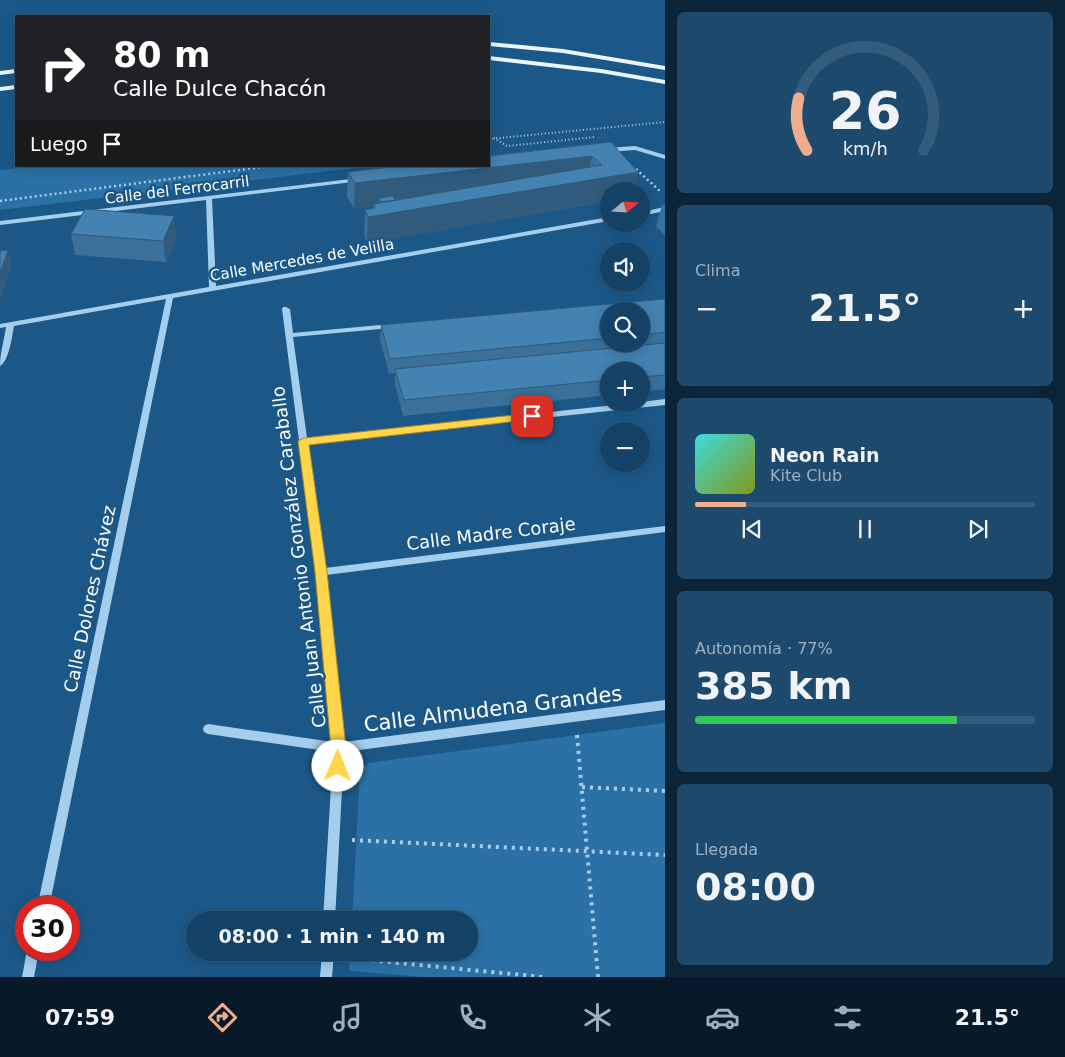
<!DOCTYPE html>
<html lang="es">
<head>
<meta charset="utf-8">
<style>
  body { margin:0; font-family:"DejaVu Sans",sans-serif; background:#1d496c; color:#f1f3f6; height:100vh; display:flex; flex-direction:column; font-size:19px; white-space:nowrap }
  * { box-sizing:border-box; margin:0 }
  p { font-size:16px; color:#9db0bf }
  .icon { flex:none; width:28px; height:28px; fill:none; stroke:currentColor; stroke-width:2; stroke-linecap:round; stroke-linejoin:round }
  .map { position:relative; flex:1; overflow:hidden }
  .drawer { display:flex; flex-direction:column; gap:12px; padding:12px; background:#0b2438; width:400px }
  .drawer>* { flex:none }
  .hud { position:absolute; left:15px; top:15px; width:475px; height:152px; border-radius:0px; box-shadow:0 2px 12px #0003,0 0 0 1px #335b7a; background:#202124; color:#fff; overflow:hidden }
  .needle { width:32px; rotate:72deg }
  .buttons { position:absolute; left:600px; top:182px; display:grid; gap:10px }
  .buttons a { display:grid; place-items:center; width:50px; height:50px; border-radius:50%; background:#144266; box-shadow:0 2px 12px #0003,0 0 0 1px #335b7a; font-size:25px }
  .speed { position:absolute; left:15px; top:896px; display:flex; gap:10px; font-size:25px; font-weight:700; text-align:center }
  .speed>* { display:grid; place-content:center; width:65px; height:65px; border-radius:50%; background:#144266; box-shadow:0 2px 12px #0003,0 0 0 1px #335b7a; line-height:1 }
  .speed .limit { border:8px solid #d22; background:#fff; color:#111 }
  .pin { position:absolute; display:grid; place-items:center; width:42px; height:42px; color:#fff; margin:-21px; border-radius:10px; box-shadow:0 2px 8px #0006 }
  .me { position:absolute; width:55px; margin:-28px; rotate:1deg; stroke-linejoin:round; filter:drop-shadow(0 0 4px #0008) }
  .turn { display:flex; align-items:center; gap:18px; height:105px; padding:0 15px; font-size:22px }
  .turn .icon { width:65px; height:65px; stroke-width:2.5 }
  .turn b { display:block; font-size:35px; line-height:42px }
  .then { display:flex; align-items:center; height:48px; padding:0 15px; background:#0003; gap:10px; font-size:19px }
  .big { font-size:38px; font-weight:700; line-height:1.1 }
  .drawer .widget { flex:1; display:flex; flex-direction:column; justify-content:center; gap:8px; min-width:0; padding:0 18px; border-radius:8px; background:#1d496c }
  .drawer .dial { align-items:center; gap:0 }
  .dial svg { height:130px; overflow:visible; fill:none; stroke:#335b7a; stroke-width:7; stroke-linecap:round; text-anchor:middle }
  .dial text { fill:#f1f3f6; stroke:none }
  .song { display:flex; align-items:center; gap:15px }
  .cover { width:60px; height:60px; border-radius:8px; background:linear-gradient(135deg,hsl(180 70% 55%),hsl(70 70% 35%)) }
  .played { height:5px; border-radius:2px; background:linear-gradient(90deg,#eead8d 15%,#335b7a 15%) }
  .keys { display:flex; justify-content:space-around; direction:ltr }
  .heat { display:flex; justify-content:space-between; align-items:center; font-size:28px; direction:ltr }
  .charge { height:8px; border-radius:4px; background:linear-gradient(90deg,#34c759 77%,#335b7a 0) }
  .trip { position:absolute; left:186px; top:911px; width:292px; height:50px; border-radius:25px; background:#144266; box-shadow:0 2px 12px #0003,0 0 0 1px #335b7a; font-weight:700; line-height:50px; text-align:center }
  .tab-bar { display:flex; height:80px; justify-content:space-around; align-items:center; background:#081a29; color:#9db0bf }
  .tab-bar .icon { width:35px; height:35px }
  .tab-bar .selected { color:#eead8d }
  .tab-bar b { font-size:22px; color:#f1f3f6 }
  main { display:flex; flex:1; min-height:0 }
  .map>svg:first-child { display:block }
  .green { fill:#2b71a5 }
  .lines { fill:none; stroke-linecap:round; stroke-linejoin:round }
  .path-far2 { stroke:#a4ceec; stroke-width:2; stroke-dasharray:1 2.5; stroke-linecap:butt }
  .path-far1 { stroke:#a4ceec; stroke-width:2.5; stroke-dasharray:2 3; stroke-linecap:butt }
  .path { stroke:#a4ceec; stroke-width:4; stroke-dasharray:3 5; stroke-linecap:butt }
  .minor { fill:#a4ceec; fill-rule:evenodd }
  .major { fill:#eaf5ff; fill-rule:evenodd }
  .wall { fill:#3a7099; fill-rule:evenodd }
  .shaded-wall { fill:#305b7d }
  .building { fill:#4482b2; stroke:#305b7d }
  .route { fill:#ffd54a; stroke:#a68a30 }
  .labels { text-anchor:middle; stroke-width:5; stroke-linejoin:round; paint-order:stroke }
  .far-street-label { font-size:15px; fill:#fff; stroke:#1b5888 }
  .street-label { font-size:18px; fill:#fff; stroke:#1b5888 }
  .near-street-label { font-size:21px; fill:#fff; stroke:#1b5888 }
</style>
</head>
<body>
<main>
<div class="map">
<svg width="665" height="977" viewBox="0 0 665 977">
  <rect width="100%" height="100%" fill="#1b5888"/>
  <g class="green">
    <polygon points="37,166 371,166 0,210 0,170"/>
    <polygon points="665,723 665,977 424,977 349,971 350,953 470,952 470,920 352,920 360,771 368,763"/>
  </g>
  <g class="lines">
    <g class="path-far2">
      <polyline points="494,138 507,146 595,137"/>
      <polyline points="489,139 665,122"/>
    </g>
    <g class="path-far1">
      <polyline points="636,169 661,192"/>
      <polyline points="0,201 270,166"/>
    </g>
    <g class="path">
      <polyline points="577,735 598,977"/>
      <polyline points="582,787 665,791"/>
      <polyline points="352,840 665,855"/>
      <polyline points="348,958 543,977"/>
    </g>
    <g class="minor">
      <polygon points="635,146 665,155 665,159 635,150 607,152 604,150 607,148"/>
      <path d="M359 178 362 180 361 181 212 199 216 286 609 217V221L173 298 49 908H37L166 299 14 326C12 337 9 361 0 366 0 353 4 341 6 327L0 328V324L209 287 206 200 0 225V221Z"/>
      <polygon points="665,207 665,211 641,216 641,212"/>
      <polygon points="283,307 286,307 290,309 293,333 391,324 395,326 391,328 293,337 307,438 624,404 641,404 641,402 665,399 665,405 308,443 325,568 665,526 665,532 326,575 344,742 665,700 665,710 344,752 335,920 323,920 333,752 208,734 204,732 203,729 204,726 208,724 333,742 316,572 282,309"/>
      <polygon points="27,950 39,950 34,977 22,977"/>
      <polygon points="322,952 334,952 332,977 320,977"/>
    </g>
    <g class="major">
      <polygon points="489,42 563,49 665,66 665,70 563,53 489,46"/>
      <polygon points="489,56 601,69 665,80 665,84 601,73 489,60"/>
      <polygon points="16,69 16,73 0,75 0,71"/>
      <polygon points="16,85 16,89 0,91 0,87"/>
    </g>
  </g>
  <g class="wall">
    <polygon points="611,142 638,172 634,191 609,191 609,201 367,243 364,235 365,210 373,208 373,206 354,208 347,197 348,172"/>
    <polygon points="662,205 665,205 665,236 656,226"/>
    <polygon points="71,234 177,236 166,262 75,255"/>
    <path d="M665 299V389L641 392V371H609V395L403 416 395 384V373L389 374 380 340 381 325ZM609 311H641V344H609Z"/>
  </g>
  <g class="shaded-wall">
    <polygon points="592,156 587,180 638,172 634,191 609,191 609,201 367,243 368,217 514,190 447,190 446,198 383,205 379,198 379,206 374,204 373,206 354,208 355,183"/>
    <polygon points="174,216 177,236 166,262 163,241"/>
    <polygon points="8,250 12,265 0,300 0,273"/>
  </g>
  <g class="building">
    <polygon points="611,142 638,172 368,217 365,210 375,208 374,204 602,165 592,156 355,183 348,172 398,166 489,166 489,156"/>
    <polygon points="460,189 447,191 447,190"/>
    <polygon points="393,196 395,200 382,202 379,198"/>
    <polygon points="85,209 174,216 163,241 71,234"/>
    <polygon points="8,250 0,273 0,251"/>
    <polygon points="665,299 665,332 641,335 641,311 609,311 609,338 390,359 381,325"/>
    <polygon points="665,343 665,375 641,377 641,371 609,371 609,380 404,400 395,369"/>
  </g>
  <polygon class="route" points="532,413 537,416 536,419 309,445 327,572 346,748 343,771 338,773 333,771 315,572 298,441 304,438"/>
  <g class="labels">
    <g class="far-street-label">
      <text transform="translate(177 190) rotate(-7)" y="5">Calle del Ferrocarril</text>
      <text transform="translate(302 260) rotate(-10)" y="5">Calle Mercedes de Velilla</text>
    </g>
    <g class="street-label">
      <text transform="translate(491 534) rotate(-7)" y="6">Calle Madre Coraje</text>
      <text transform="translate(299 557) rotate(-97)" y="6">Calle Juan Antonio González Caraballo</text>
      <text transform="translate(90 599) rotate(-78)" y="6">Calle Dolores Chávez</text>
    </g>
    <g class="near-street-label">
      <text transform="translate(493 709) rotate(-7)" y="7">Calle Almudena Grandes</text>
    </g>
  </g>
</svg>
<div class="buttons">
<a><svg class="needle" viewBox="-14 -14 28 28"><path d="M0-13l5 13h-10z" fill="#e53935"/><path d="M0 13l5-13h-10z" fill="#9db0bf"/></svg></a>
<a><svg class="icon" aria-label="sound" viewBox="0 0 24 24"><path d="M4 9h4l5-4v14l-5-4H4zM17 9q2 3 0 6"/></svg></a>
<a><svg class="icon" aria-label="search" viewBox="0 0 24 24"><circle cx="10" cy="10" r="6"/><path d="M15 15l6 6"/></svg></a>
<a>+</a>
<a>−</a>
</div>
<div class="speed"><div class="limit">30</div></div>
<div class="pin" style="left:532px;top:416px;background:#d93025"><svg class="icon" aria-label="arrive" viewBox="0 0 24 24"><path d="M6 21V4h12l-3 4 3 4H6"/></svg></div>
<svg class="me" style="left:338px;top:766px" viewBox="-20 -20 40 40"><circle r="19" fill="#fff"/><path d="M0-13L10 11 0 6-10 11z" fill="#ffd54a"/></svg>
<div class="trip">08:00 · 1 min · 140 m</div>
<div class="hud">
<div class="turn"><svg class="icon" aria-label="right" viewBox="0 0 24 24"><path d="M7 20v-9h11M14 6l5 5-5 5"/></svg><div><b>80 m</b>Calle Dulce Chacón</div></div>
<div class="then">Luego<svg class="icon" aria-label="arrive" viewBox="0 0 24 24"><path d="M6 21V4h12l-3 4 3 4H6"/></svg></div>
</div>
</div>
<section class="drawer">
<div class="widget dial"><svg viewBox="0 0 100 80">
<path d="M14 69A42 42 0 1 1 86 69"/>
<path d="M14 69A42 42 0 0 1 9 37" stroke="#eead8d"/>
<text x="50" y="56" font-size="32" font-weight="700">26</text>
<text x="50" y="72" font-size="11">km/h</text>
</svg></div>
<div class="widget"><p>Clima</p>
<div class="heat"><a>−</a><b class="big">21.5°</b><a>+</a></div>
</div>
<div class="widget">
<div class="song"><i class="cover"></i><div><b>Neon Rain</b><p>Kite Club</p></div></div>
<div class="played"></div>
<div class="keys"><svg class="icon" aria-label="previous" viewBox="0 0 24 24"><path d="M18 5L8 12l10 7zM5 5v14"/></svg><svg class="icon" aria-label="pause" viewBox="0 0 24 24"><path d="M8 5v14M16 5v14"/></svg><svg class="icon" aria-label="next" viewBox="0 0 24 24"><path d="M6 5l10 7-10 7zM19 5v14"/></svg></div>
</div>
<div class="widget"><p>Autonomía · 77%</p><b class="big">385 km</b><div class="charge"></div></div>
<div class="widget"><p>Llegada</p><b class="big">08:00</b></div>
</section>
</main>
<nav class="tab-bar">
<b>07:59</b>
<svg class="icon selected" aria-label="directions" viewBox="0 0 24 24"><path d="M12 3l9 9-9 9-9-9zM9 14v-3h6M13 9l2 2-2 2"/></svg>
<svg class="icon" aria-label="music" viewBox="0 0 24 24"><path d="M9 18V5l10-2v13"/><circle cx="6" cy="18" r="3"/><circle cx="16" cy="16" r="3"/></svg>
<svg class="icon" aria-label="phone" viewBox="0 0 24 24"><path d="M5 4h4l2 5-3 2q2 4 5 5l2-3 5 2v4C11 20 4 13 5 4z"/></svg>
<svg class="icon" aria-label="climate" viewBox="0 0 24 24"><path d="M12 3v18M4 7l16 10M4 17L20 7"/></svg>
<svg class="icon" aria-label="car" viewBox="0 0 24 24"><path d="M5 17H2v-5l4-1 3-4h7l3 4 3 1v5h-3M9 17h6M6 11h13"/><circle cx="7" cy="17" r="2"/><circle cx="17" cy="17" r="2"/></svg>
<svg class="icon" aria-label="filters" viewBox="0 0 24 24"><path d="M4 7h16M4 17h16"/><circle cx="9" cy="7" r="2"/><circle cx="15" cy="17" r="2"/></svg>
<b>21.5°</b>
</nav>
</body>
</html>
